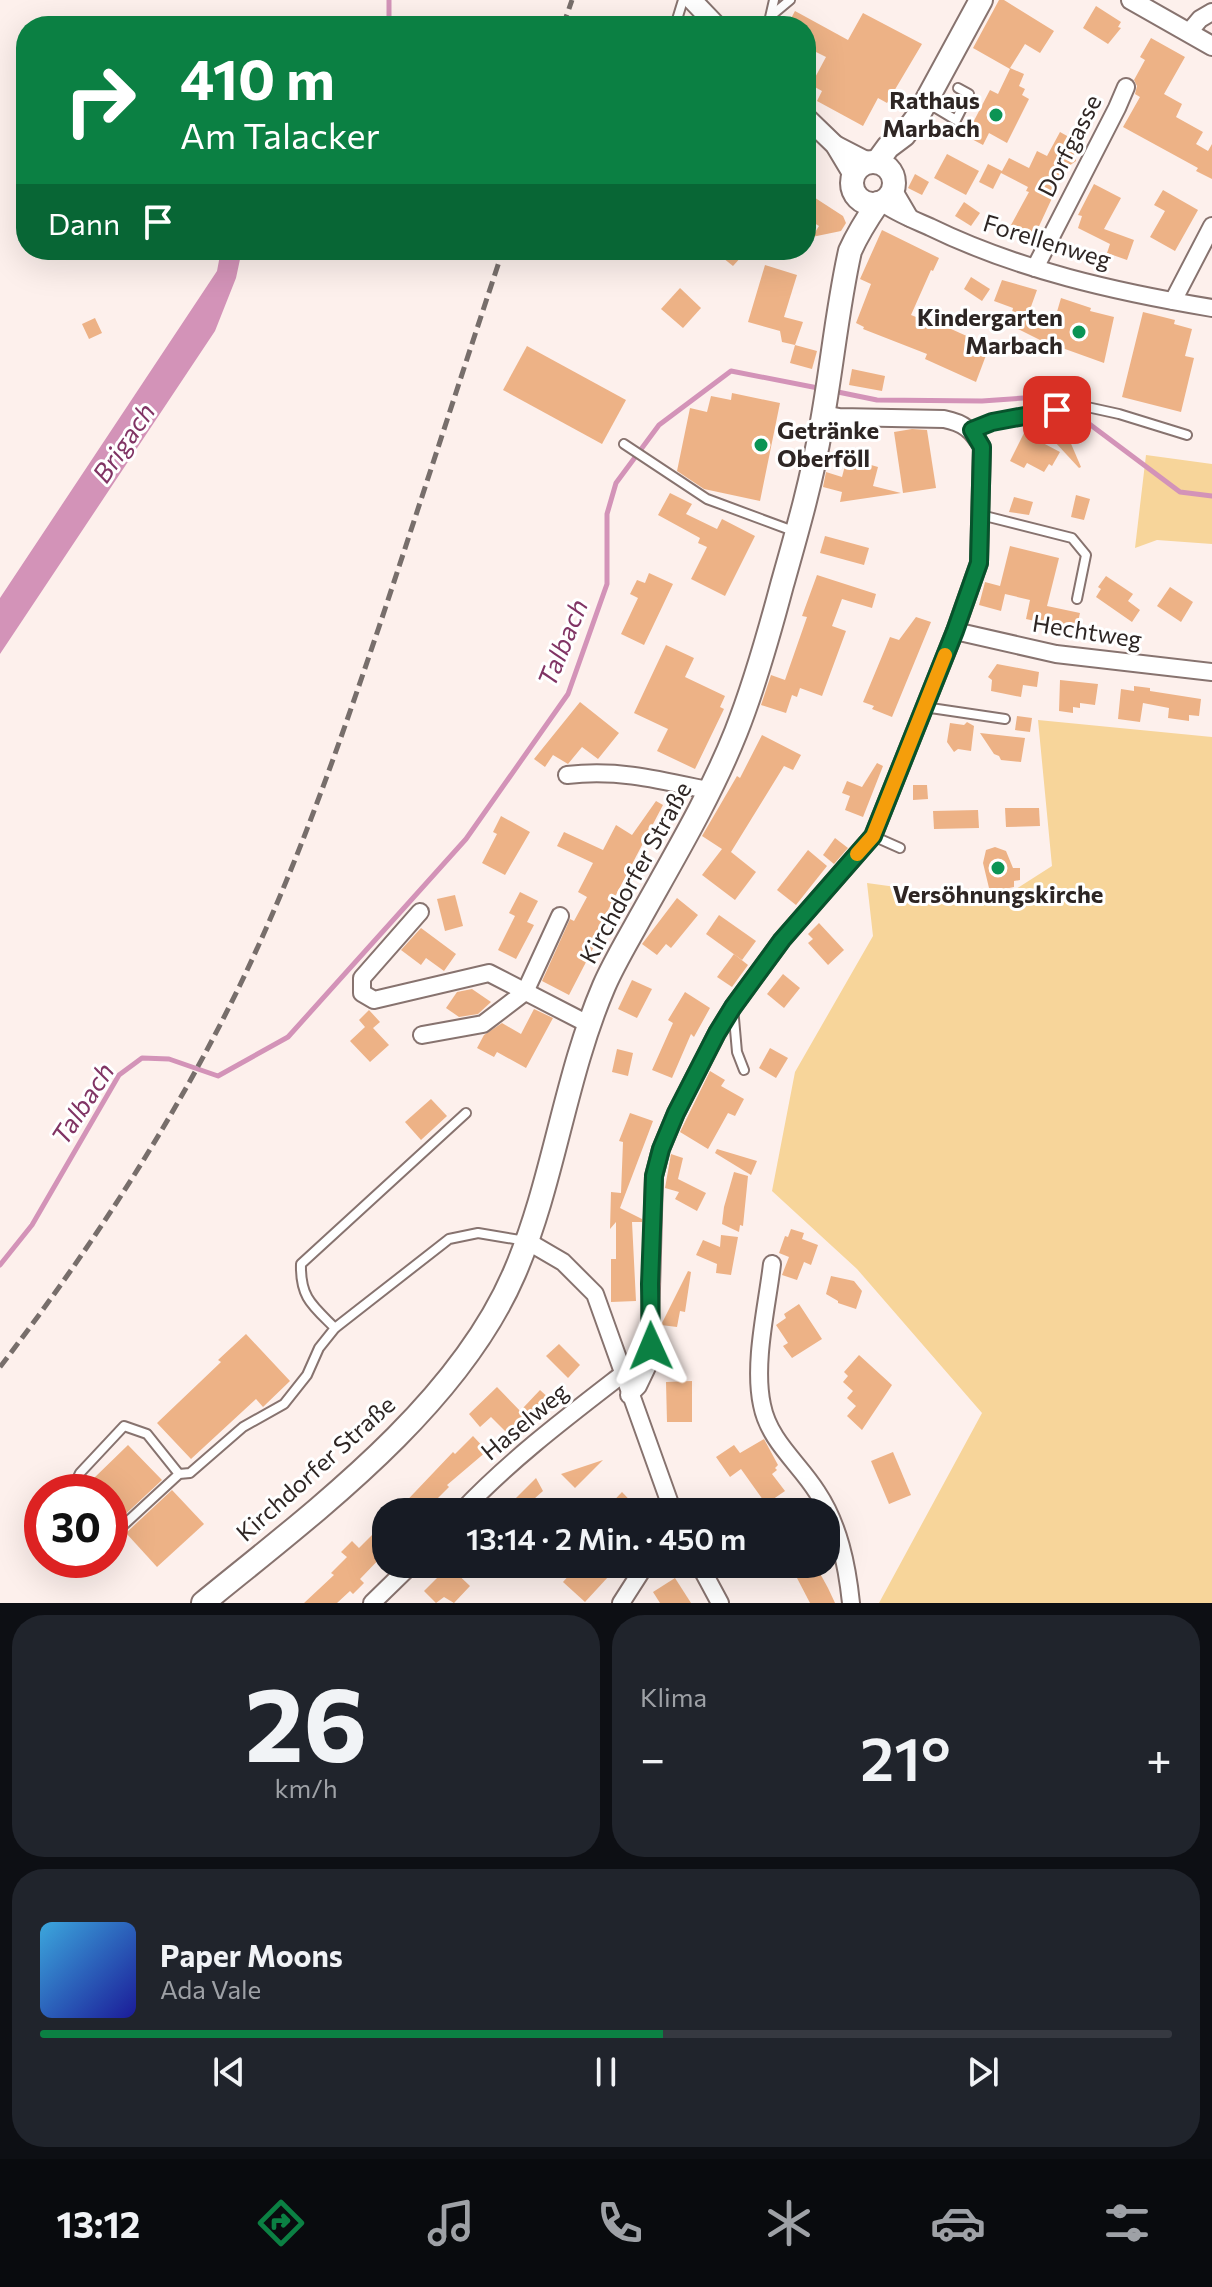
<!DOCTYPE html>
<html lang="de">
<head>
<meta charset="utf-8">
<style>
  body { margin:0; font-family:Commissioner,sans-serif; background:#20242c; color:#f1f3f6; height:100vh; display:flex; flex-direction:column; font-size:30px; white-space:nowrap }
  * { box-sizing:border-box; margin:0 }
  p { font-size:26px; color:#9ea1a6 }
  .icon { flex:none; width:44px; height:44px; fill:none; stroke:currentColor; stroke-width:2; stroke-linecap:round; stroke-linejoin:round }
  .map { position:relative; height:1603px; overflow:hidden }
  .details { display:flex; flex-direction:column; gap:12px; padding:12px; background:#0d0f14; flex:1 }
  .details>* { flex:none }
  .top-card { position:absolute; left:16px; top:16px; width:800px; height:244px; border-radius:32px; box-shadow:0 8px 32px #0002; background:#0b8043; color:#fff; overflow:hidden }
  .speed { position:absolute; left:24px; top:1474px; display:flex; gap:16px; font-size:40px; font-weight:700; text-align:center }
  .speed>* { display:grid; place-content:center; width:104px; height:104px; border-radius:50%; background:#171b24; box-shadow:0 8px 32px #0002; line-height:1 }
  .speed .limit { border:12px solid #d22; background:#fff; color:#111 }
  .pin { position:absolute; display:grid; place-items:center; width:68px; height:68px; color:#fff; margin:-34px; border-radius:16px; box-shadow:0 4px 12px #0006 }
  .me { position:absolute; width:88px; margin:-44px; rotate:359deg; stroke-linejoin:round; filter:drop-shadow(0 0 6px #0008) }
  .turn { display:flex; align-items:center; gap:28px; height:168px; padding:0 32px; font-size:36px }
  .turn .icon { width:104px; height:104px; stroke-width:2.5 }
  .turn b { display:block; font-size:56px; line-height:68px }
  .then { display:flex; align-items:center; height:76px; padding:0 32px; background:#0003; gap:16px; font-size:30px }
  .big { font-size:60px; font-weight:600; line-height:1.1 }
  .details .widget { flex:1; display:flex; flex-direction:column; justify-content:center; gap:12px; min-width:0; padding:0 28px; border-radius:32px; background:#20242c }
  .details .dial { align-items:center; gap:0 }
  .dial b { font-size:104px; line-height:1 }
  .song { display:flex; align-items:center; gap:24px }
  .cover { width:96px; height:96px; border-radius:12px; background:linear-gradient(135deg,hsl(200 70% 55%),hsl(240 70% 35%)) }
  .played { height:8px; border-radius:4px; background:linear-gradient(90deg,#0b8043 55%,#363941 55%) }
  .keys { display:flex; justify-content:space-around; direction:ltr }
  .heat { display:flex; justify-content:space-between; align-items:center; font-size:44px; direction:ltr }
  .details .tiles { flex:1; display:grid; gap:12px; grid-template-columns:1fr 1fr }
  .widget:last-child { grid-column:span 2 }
  .trip { position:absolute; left:372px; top:1498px; width:468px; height:80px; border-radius:32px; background:#171b24; box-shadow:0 8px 32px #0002; font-weight:600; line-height:80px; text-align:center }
  .tabs { display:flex; height:128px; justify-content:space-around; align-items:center; background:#090b0e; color:#9ea1a6 }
  .tabs .icon { width:56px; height:56px }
  .tabs .current { color:#0b8043 }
  .tabs b { font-size:36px; color:#f1f3f6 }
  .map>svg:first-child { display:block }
  .green { fill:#f7d59a }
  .water { fill:#d393b8 }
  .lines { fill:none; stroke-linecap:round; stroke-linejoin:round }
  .stream { stroke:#d393b8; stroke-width:5 }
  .building { fill:#edb286 }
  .service-casing { stroke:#87736f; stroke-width:12 }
  .minor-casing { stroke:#87736f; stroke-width:20 }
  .tertiary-casing { stroke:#87736f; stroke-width:22 }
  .secondary-casing { stroke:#87736f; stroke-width:26 }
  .service { stroke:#fff; stroke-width:8 }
  .minor { stroke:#fff; stroke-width:16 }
  .tertiary { stroke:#fff; stroke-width:18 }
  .secondary { stroke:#fff; stroke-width:22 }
  .rail { stroke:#776e6b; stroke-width:5; stroke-dasharray:12 6; stroke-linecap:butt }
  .route-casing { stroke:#07532c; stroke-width:20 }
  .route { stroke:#0b8043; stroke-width:14 }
  .slow { stroke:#f59e0b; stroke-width:14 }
  .poi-dot { fill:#0b9454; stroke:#fff; stroke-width:3 }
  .labels { text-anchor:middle; stroke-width:6; stroke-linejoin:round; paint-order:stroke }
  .poi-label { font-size:24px; font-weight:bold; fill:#2e2624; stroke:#fff; text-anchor:end }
  .street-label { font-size:24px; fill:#2e2624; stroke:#fff }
  .water-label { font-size:26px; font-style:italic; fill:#803464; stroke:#fff }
</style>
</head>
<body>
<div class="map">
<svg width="1212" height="1603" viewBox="0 0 1212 1603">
  <rect width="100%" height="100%" fill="#fdf0ec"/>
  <g class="green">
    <polygon points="1146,455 1212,464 1212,544 1157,540 1135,548"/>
    <polygon points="1038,720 1212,737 1212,1603 879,1603 982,1413 857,1269 772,1191 795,1072 873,936 867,883 997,901 1052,866"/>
  </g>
  <polygon class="water" points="221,250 242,250 236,278 215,331 0,654 0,598 217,271"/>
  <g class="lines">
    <g class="stream">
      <polyline points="384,26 389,17 389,0"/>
      <polyline points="833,391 877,400 982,401 1052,396 1180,492 1212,496"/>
      <polyline points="0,1265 32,1225 119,1075 142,1058 169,1059 218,1076 288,1037 466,839 568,694 607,584 607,514 616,483 659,425 731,371 823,389"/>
    </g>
  </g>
  <g class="building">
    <polygon points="999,0 1004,0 1054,31 1040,53 1025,44 1010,68 1024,74 1019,86 1025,89 1022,95 1029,99 1007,143 989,133 983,145 966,136 990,90 998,94 1010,69 973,48"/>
    <polygon points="1096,6 1121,22 1118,27 1121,28 1108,44 1083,28"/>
    <polygon points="795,11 848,40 863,13 922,44 887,103 878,98 863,126 817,101 822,91 811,85 826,57 806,47 806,26 787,26"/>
    <polygon points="1151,38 1185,57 1164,94 1182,104 1176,117 1203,132 1196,144 1208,151 1212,144 1212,179 1196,171 1198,168 1123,127 1140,97 1135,94 1137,86 1134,80 1145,60 1140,57"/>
    <polygon points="1060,132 1078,142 1073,150 1076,161 1066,168 1034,237 1011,225 1029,192 1026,191 1028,187 1001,173 993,189 979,182 988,164 1002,171 1009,158 1029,168 1037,151 1047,156"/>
    <polygon points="947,154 979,171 966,195 934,178"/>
    <polygon points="915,174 929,182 922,195 908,188"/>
    <polygon points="1094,184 1121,198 1104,229 1134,240 1127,260 1107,253 1110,244 1078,228 1082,216 1078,215"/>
    <polygon points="1163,190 1198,210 1175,251 1150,237 1165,211 1154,205"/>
    <polygon points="806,192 843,216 846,223 841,231 812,237 819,226 806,218"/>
    <polygon points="964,202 980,213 971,226 955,216"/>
    <polygon points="882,230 939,258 933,271 931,270 911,315 939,326 940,324 980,342 978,346 988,350 976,382 925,359 927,354 863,329 864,327 856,323 871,284 860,279"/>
    <polygon points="713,250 736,250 742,256 733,266"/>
    <polygon points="765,265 797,275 784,317 803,322 795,345 782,342 780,331 748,322"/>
    <polygon points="971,277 990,289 982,301 964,289"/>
    <polygon points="1002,280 1037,290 1028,315 1054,322 1061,298 1091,308 1090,311 1114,317 1104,363 1040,340 1014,327 1020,314 1012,312 1013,308 994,301"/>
    <polygon points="680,288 701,308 683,328 661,309"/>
    <polygon points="1143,312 1175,320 1174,324 1192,329 1185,356 1194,358 1181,412 1122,397"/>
    <polygon points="95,318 102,333 89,339 82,324"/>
    <polygon points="795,345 817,351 812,369 790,363"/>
    <polygon points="527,346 626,400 602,444 503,390"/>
    <polygon points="852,369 885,376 882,391 849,385"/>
    <polygon points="732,393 780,403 760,501 704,489 677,471 690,408 707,412 711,396 731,400"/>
    <polygon points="1063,425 1081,467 1079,468 1054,441"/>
    <polygon points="912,429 927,430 936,488 903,493 894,432"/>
    <polygon points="1024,433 1060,452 1052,466 1049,464 1044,472 1027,463 1024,468 1010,461"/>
    <polygon points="847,458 878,467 873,486 901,493 840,502 842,492 823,487 826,472 842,477"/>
    <polygon points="670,493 692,504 686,514 717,529 722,519 755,536 725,596 691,579 707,547 698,543 700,538 658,515"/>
    <polygon points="1076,495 1090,499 1084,520 1071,517"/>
    <polygon points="1014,497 1033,502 1029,515 1009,512"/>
    <polygon points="825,536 869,548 864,565 820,553"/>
    <polygon points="1010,546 1059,558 1047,606 1080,613 1076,630 1026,619 1030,600 1005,594 1001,611 979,605 985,582 1000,586"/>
    <polygon points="649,573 673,584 644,645 621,634 638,598 630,594 637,580 645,583"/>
    <polygon points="817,575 876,594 872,608 842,599 832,626 846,631 822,696 800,688 797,697 792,695 786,713 761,705 771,675 785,680 807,617 802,616"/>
    <polygon points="1106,576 1133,594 1128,601 1140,610 1132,622 1096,597 1101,589 1098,587"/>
    <polygon points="1170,587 1193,602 1181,622 1157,606"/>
    <polygon points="916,617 931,622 892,717 872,709 874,706 863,702 890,637 899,640"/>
    <polygon points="666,645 694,658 685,677 725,696 720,707 724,709 695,769 657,751 668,729 634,713"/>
    <polygon points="997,664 1039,672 1037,687 1023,685 1021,697 991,691 992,680 988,677"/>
    <polygon points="1060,680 1098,684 1095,705 1080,703 1080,708 1073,707 1073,713 1059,711"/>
    <polygon points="1134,686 1150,688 1150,691 1201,699 1199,716 1189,715 1189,721 1168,718 1169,708 1143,703 1140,722 1118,719 1121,689 1134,691"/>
    <polygon points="580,702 619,733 598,759 582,747 568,764 553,755 545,767 534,759"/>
    <polygon points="1017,716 1032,718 1030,732 1015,730"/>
    <polygon points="967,722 974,726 971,751 958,749 954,752 947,742 950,723 964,725"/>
    <polygon points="980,733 1025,738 1021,762 1001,760 999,756 994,754"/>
    <polygon points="762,735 801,755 793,770 784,766 731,852 756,872 735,900 702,875 722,849 702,836 737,776 740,778"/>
    <polygon points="877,763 883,766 863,817 845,810 850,796 842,793 847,781 862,787"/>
    <polygon points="913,785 927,785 928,799 913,800"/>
    <polygon points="656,801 663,805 596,933 600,935 569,995 542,981 570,919 574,921 587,897 578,892 593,863 557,846 564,832 603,850 616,825 632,835"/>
    <polygon points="1005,808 1039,808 1040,826 1006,827"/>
    <polygon points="978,810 979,828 934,829 933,811"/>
    <polygon points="501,816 530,832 505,875 482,863 497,834 493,832"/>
    <polygon points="835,838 848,848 834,864 823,855"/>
    <polygon points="995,847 1006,851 1013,868 1020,868 1020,880 1014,881 1014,887 1000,890 989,888 983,863 986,850"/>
    <polygon points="808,850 827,866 796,905 777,890"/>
    <polygon points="520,892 538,901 527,922 534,925 516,959 498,950 515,916 509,913"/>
    <polygon points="455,895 463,926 445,931 437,899"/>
    <polygon points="677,898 698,915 671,948 666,944 657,955 642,944"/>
    <polygon points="719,915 756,941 742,960 706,934"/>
    <polygon points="819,923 844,950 828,965 808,943 813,939 808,934"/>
    <polygon points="421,928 456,954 444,971 426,958 421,965 401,950"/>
    <polygon points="734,954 748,965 732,987 717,977"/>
    <polygon points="783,974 800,988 784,1008 767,994"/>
    <polygon points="632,980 652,989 637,1018 618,1009"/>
    <polygon points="472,989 491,1002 478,1014 459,1017 446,1008 457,992"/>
    <polygon points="685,992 710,1008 694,1037 691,1034 672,1078 652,1070 673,1023 668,1020"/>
    <polygon points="534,1009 553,1018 526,1068 497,1052 494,1057 477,1048 484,1035 502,1023 521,1034"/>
    <polygon points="369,1010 380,1022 373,1028 389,1045 370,1062 350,1041 365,1027 359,1020"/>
    <polygon points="770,1048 788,1058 776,1078 759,1068"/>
    <polygon points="617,1049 633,1053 628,1076 612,1072"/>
    <polygon points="710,1071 725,1080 721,1086 744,1099 735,1116 728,1113 708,1149 680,1132"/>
    <polygon points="431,1099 447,1116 421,1140 405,1122"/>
    <polygon points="630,1113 653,1121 620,1208 642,1219 642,1222 632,1222 636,1301 611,1302 611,1259 616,1259 616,1222 610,1229 611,1192 621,1193 623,1142 619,1141"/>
    <polygon points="717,1149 757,1161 751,1175 715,1153"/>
    <polygon points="671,1154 683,1158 678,1179 706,1193 697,1211 675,1199 679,1192 665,1188"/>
    <polygon points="734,1172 748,1176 743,1226 740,1225 739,1232 722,1224 724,1207"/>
    <polygon points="791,1229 804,1233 802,1239 818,1245 811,1265 804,1262 797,1280 782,1275 789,1257 779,1253 785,1236 788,1237"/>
    <polygon points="721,1235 738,1237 731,1275 716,1273 717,1264 696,1255 703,1240 720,1247"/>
    <polygon points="688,1271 691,1272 685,1312 680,1311 677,1327 661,1325"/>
    <polygon points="831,1276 854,1281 862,1291 856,1309 838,1303 838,1301 826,1294"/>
    <polygon points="799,1304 822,1339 792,1358 783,1346 788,1343 776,1325 786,1318 784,1314"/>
    <polygon points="246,1334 290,1381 263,1407 256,1399 191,1459 157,1423 221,1362 218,1360"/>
    <polygon points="559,1344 580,1365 568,1378 546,1356"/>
    <polygon points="859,1355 892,1385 862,1430 847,1416 856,1406 847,1398 853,1391 843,1382 848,1376 844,1372"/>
    <polygon points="692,1381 692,1422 667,1422 666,1382"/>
    <polygon points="497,1387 526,1417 508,1434 491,1417 480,1427 469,1414"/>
    <polygon points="540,1390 551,1400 534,1418 523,1408"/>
    <polygon points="473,1436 487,1451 447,1485 449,1487 424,1512 396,1512 453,1452 455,1454"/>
    <polygon points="764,1439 778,1465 775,1468 777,1470 772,1474 785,1491 766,1504 741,1469 730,1477 716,1457 734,1445 740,1453"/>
    <polygon points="128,1445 162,1480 116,1523 110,1516 110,1492 86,1492 96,1484 92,1480"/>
    <polygon points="893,1452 911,1495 889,1504 871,1461"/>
    <polygon points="603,1460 575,1488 561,1474"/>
    <polygon points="536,1478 543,1491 534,1499 547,1512 502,1512"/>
    <polygon points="172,1490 204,1524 157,1567 126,1533"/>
    <polygon points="622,1492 641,1512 603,1512"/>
    <polygon points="386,1521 386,1552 360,1579 364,1583 353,1594 350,1591 337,1603 304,1603 334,1575 331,1573 347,1557 341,1552 352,1541 359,1548"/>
    <polygon points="579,1564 620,1564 585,1602 563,1582"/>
    <polygon points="449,1566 470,1586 454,1603 444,1597 436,1603 424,1591"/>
    <polygon points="817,1568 828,1588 835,1603 810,1603 797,1578"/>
    <polygon points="675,1578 691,1603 660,1603 653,1592"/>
  </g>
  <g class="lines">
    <defs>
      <g id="service">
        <polyline points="772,15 790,0"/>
        <polyline points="675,26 683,0"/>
        <polyline points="768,26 774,0"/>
        <polyline points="926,102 956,120 969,94 958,88"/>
        <polyline points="972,430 992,422 1078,405 1119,414 1187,435"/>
        <polyline points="624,444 707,499 796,532"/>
        <polyline points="981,515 1072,538 1086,555 1077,599"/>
        <polyline points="924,707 1005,719"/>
        <polyline points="873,836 900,848"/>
        <polyline points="733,1007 737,1052 744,1070"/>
        <path d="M335 1328C313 1306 300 1298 301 1264L466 1113"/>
        <polyline points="71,1492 80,1473 124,1426 147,1434 179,1474"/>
        <polyline points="110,1533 115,1533 179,1474 190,1473 243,1427 284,1404 307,1375 319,1348 335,1328 449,1239 478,1233 526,1241"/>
      </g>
      <g id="minor">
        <polyline points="1189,32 1200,19 1212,12"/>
        <polyline points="893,189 910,218"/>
        <path d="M881 202C896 213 912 219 930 227 1018 270 1116 292 1212 308"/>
        <polyline points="1035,268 1117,108 1126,87"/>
        <polyline points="1173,301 1212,226"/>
        <polyline points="955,631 1056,654 1212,672"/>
        <path d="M567 775C620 769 660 780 711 791"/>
        <polyline points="420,912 362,978 362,993 374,1000 489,973 588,1024"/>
        <polyline points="422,1035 483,1024 525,992 560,916"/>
        <polyline points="527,1241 563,1262 595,1294 673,1512"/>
        <path d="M772 1264C767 1307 753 1363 762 1405 769 1441 799 1463 817 1492 839 1525 847 1565 851 1603"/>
        <path d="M629 1395 638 1386 649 1363 654 1176 661 1149 676 1113 717 1033 733 1007 782 940 873 836 955 631 979 563 982 447C972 430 964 423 944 419L839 417 824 414"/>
        <path d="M461 1512C510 1460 567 1417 624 1373"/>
        <polyline points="699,1564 720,1603"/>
        <polyline points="372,1603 412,1564"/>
        <polyline points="621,1603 646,1564"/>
      </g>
      <g id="tertiary">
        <polyline points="692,0 717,26"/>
        <polyline points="1131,0 1212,46"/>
        <polyline points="806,117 835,145 853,175"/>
        <polyline points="835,145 868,162"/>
      </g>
      <g id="secondary">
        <polyline points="877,162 888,147 904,135 918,116 981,0"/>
        <circle cx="873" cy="183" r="21"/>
        <path d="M203 1603C313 1513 456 1408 514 1274 554 1182 564 1079 604 986 614 963 628 940 640 918 674 857 710 797 736 732 755 684 769 634 782 585 797 532 812 480 821 427 832 368 837 309 850 251 858 233 867 219 878 203"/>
      </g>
    </defs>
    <use href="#service" class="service-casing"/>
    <use href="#minor" class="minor-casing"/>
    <use href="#tertiary" class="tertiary-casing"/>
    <use href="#secondary" class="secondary-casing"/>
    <use href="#service" class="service"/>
    <use href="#minor" class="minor"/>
    <use href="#tertiary" class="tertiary"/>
    <use href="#secondary" class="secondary"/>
    <g class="rail">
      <polyline points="563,26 572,0"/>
      <path d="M0 1367C92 1247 174 1121 240 985 296 869 338 748 379 627 421 501 461 376 503 250"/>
    </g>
  </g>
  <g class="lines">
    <defs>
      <polyline id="route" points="651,1346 650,1284 654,1176 661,1149 676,1113 717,1033 733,1007 782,940 873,836 955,631 979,563 982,447 972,430 992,422 1057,410"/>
    </defs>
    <use href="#route" class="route-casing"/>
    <use href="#route" class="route"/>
    <polyline class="slow" points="857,854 873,836 945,655"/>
  </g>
  <g class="poi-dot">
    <circle cx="996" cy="115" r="8"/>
    <circle cx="1079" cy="332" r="8"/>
    <circle cx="761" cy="445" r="8"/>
    <circle cx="998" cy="868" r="8"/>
  </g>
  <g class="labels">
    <g class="poi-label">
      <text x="980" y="109">Rathaus<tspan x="980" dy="28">Marbach</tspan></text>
      <text x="1063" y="326">Kindergarten<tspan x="1063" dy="28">Marbach</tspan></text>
      <text x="777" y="439" text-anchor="start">Getränke<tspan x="777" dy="28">Oberföll</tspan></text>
      <text x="998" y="903" text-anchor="middle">Versöhnungskirche</text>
    </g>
    <g class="street-label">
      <text transform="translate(1070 146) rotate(-63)" y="8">Dorfgasse</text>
      <text transform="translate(1047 242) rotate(17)" y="8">Forellenweg</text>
      <text transform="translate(1087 632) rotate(9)" y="8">Hechtweg</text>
      <text transform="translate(636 873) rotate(-61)" y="8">Kirchdorfer Straße</text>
      <text transform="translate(525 1422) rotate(-40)" y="8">Haselweg</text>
      <text transform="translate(316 1469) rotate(-42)" y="8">Kirchdorfer Straße</text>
    </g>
    <g class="water-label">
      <text transform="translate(124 443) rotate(-56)" y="9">Brigach</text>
      <text transform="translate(563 643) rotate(-68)" y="9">Talbach</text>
      <text transform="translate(83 1104) rotate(-57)" y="9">Talbach</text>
    </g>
  </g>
</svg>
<div class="speed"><div class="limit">30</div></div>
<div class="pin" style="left:1057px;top:410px;background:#d93025"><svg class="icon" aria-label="arrive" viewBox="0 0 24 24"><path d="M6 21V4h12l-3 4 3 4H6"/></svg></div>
<svg class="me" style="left:651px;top:1346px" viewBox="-20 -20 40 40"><path d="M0-17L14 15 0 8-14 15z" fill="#0b8043" stroke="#fff" stroke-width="4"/></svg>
<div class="trip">13:14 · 2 Min. · 450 m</div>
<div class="top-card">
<div class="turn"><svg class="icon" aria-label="right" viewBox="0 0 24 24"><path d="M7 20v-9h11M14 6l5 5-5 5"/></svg><div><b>410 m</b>Am Talacker</div></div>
<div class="then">Dann<svg class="icon" aria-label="arrive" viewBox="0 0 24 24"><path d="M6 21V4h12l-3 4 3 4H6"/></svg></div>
</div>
</div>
<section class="details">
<div class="tiles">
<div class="widget dial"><b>26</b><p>km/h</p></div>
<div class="widget"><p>Klima</p>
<div class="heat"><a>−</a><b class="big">21°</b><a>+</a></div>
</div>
<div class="widget">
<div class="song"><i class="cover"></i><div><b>Paper Moons</b><p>Ada Vale</p></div></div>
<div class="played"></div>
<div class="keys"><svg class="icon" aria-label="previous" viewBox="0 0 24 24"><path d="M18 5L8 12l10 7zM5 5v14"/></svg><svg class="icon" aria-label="pause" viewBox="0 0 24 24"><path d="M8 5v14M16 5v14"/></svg><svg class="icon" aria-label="next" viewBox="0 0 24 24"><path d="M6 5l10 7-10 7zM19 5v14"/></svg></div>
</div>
</div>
</section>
<nav class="tabs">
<b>13:12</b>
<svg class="icon current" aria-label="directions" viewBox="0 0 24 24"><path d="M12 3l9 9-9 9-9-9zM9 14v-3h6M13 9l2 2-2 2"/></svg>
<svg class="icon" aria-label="music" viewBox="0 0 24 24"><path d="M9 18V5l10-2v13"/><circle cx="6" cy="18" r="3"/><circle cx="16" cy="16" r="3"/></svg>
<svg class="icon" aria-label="phone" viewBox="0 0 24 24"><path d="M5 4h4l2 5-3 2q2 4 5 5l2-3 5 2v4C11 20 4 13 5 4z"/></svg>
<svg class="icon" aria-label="climate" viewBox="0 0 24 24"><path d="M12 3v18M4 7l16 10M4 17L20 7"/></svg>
<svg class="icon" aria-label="car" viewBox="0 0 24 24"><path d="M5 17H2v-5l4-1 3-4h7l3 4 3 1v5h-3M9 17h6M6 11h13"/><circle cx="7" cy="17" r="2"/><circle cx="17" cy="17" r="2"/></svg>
<svg class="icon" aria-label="filters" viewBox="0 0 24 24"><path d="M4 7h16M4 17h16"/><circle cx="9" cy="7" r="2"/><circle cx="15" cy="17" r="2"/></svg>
</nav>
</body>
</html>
